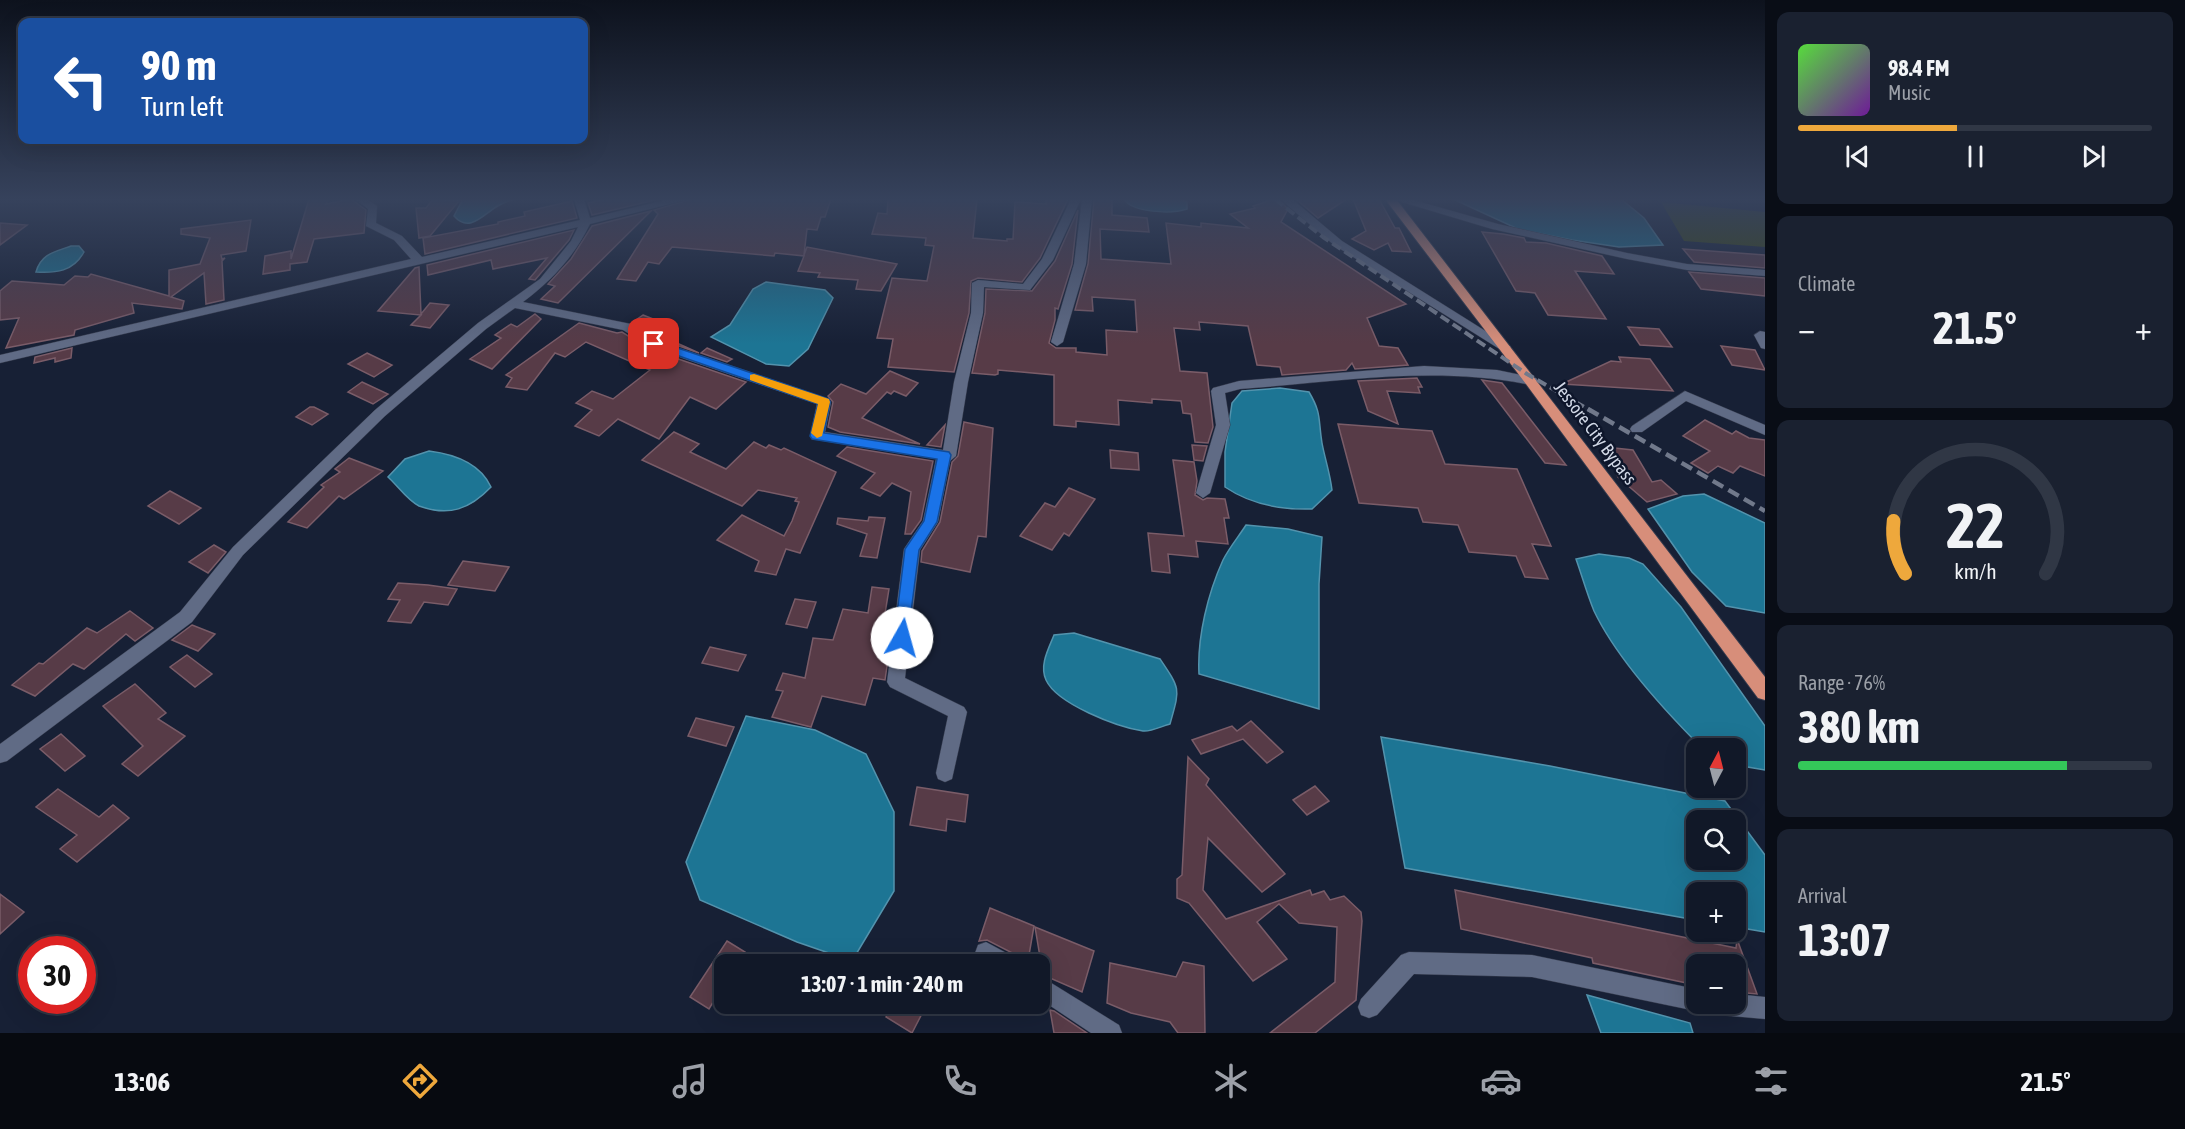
<!DOCTYPE html>
<html lang="en">
<head>
<meta charset="utf-8">
<style>
  body { margin:0; font-family:"Asap Condensed",sans-serif; background:#1a2130; color:#f1f3f6; height:100vh; display:flex; flex-direction:column; font-size:22px; white-space:nowrap }
  * { box-sizing:border-box; margin:0 }
  p { font-size:20px; color:#9ca0a8 }
  .icon { flex:none; width:33px; height:33px; fill:none; stroke:currentColor; stroke-width:2; stroke-linecap:round; stroke-linejoin:round }
  .map { position:relative; flex:1; overflow:hidden }
  .panel { display:flex; flex-direction:column; gap:12px; padding:12px; background:#090d16; width:420px }
  .panel>* { flex:none }
  .top-card { position:absolute; left:18px; top:18px; width:570px; height:126px; border-radius:12px; box-shadow:0 6px 24px #0002,0 0 0 2px #303745; background:#1a4fa0; color:#fff; overflow:hidden }
  .needle { width:39px; rotate:7deg }
  .controls { position:absolute; left:1686px; top:738px; display:grid; gap:12px }
  .controls a { display:grid; place-items:center; width:60px; height:60px; border-radius:12px; background:#111828; box-shadow:0 6px 24px #0002,0 0 0 2px #303745; font-size:30px }
  .speed { position:absolute; left:18px; top:936px; display:flex; gap:12px; font-size:30px; font-weight:700; text-align:center }
  .speed>* { display:grid; place-content:center; width:78px; height:78px; border-radius:50%; background:#111828; box-shadow:0 6px 24px #0002,0 0 0 2px #303745; line-height:1 }
  .speed .limit { border:9px solid #d22; background:#fff; color:#111 }
  .pin { position:absolute; display:grid; place-items:center; width:51px; height:51px; color:#fff; margin:-26px; border-radius:12px; box-shadow:0 3px 9px #0006 }
  .me { position:absolute; width:66px; margin:-33px; rotate:7deg; stroke-linejoin:round; filter:drop-shadow(0 0 4px #0008) }
  .turn { display:flex; align-items:center; gap:21px; height:126px; padding:0 24px; font-size:27px }
  .turn .icon { width:78px; height:78px; stroke-width:2.5 }
  .turn b { display:block; font-size:42px; line-height:51px }
  .big { font-size:45px; font-weight:700; line-height:1.1 }
  .panel .card { flex:1; display:flex; flex-direction:column; justify-content:center; gap:9px; min-width:0; padding:0 21px; border-radius:12px; background:#1a2130 }
  .panel .dial { align-items:center; gap:0 }
  .dial svg { height:156px; overflow:visible; fill:none; stroke:#303745; stroke-width:7; stroke-linecap:round; text-anchor:middle }
  .dial text { fill:#f1f3f6; stroke:none }
  .song { display:flex; align-items:center; gap:18px }
  .cover { width:72px; height:72px; border-radius:9px; background:linear-gradient(135deg,hsl(110 70% 55%),hsl(280 70% 35%)) }
  .played { height:6px; border-radius:3px; background:linear-gradient(90deg,#eea83c 45%,#303745 45%) }
  .keys { display:flex; justify-content:space-around; direction:ltr }
  .heat { display:flex; justify-content:space-between; align-items:center; font-size:33px; direction:ltr }
  .charge { height:9px; border-radius:4px; background:linear-gradient(90deg,#34c759 76%,#303745 0) }
  .trip { position:absolute; left:714px; top:954px; width:336px; height:60px; border-radius:12px; background:#111828; box-shadow:0 6px 24px #0002,0 0 0 2px #303745; font-weight:700; line-height:60px; text-align:center }
  .tab-bar { display:flex; height:96px; justify-content:space-around; align-items:center; background:#070a10; color:#9ca0a8 }
  .tab-bar .icon { width:42px; height:42px }
  .tab-bar .active { color:#eea83c }
  .tab-bar b { font-size:27px; color:#f1f3f6 }
  main { display:flex; flex:1; min-height:0 }
  .map>svg:first-child { display:block }
  .green { fill:#3e480e }
  .water { fill:#1d7594; stroke:#5393ad; stroke-width:1.5; fill-rule:evenodd }
  .building { fill:#573b47; stroke:#7a5c68; stroke-width:1.5 }
  .lines { fill:none; stroke-linecap:round; stroke-linejoin:round }
  .minor-casing { stroke:#353b4d; stroke-width:1 }
  .trunk-casing { stroke:#353b4d; stroke-width:2 }
  .minor { fill:#606b85; fill-rule:evenodd }
  .trunk { fill:#d78e7a; fill-rule:evenodd }
  .rail-far1 { stroke:#71798b; stroke-width:4; stroke-dasharray:10 4.5; stroke-linecap:butt }
  .rail { stroke:#71798b; stroke-width:4.5; stroke-dasharray:12 6; stroke-linecap:butt }
  .route { fill:#1a73e8; stroke:#114b97; stroke-width:1.5 }
  .slow { fill:#f59e0b }
  .labels { text-anchor:middle; stroke-width:5; stroke-linejoin:round; paint-order:stroke }
  .street-label { font-size:18px; fill:#d2d9e7; stroke:#0e162b }
</style>
</head>
<body>
<main>
<div class="map">
<svg width="1765" height="1033" viewBox="0 0 1765 1033">
  <rect width="100%" height="100%" fill="#172035"/>
  <polygon class="green" points="1661,202 1765,212 1765,247 1684,241"/>
  <g class="water">
    <path d="M463 199H515C508 201 501 204 496 207 482 216 469 233 454 216Z"/>
    <path d="M1124 199H1180L1187 202V209C1172 214 1132 213 1124 199Z"/>
    <polygon points="1453,199 1621,199 1644,218 1663,245 1619,247 1572,240 1518,229"/>
    <path d="M71 246H79L84 252C73 272 56 273 36 272 41 254 54 252 71 246Z"/>
    <polygon points="766,282 825,290 833,298 808,349 789,366 766,364 711,337 730,325 753,289"/>
    <path d="M1280 388 1309 392C1322 414 1318 419 1322 443 1325 459 1330 473 1332 490L1312 509C1281 510 1250 504 1225 487V452L1232 403 1242 391Z"/>
    <path d="M429 451C453 454 480 463 491 487 470 509 449 517 419 506 408 501 397 485 388 477L405 459Z"/>
    <polygon points="1704,494 1765,523 1765,613 1726,606 1692,572 1648,509 1683,496"/>
    <path d="M1246 525 1288 529 1322 537 1319 584V709L1199 674C1197 637 1208 593 1223 560 1229 548 1239 536 1246 525Z"/>
    <path d="M1599 554 1629 558 1643 564 1681 607 1765 726V770L1736 765V748H1702C1665 711 1617 659 1594 611 1587 594 1582 576 1576 559Z"/>
    <path d="M1074 633 1160 659C1181 690 1180 688 1170 724 1162 726 1151 732 1143 731 1117 727 1057 704 1046 680 1039 665 1049 648 1054 635Z"/>
    <polygon points="746,716 815,730 866,754 894,812 894,891 852,961 797,942 700,900 686,862"/>
    <path d="M1381 737 1550 766 1725 801 1765 855V932L1736 927V892H1696V920L1405 868ZM1696 820H1736V860H1696Z"/>
    <polygon points="1587,995 1690,1023 1693,1033 1601,1033"/>
  </g>
  <g class="building">
    <polygon points="309,199 328,199 326,204 351,199 366,210 364,233 314,239 307,262 290,264 290,270 263,274 265,256 291,251 291,259"/>
    <polygon points="433,199 459,201 430,236 419,238 416,208 426,208"/>
    <polygon points="606,199 659,199 592,215 588,203"/>
    <polygon points="692,199 831,199 825,217 821,217 817,230 807,229 804,255 807,247 897,264 881,291 856,289 858,280 818,277 820,273 798,271 804,256 775,253 774,256 672,247 659,264 648,262 636,281 617,279 658,214 654,210"/>
    <polygon points="888,199 977,199 973,238 1007,241 1007,239 1013,239 1015,202 1046,204 1046,199 1068,199 1040,258 1022,282 978,278 971,281 969,313 954,372 888,367 893,339 877,338 892,278 927,281 934,246 925,245 926,238 872,234 878,213 887,214"/>
    <polygon points="1094,199 1112,199 1112,215 1147,218 1149,232 1100,229 1101,259 1171,264 1166,223 1201,227 1201,223 1248,228 1230,214 1255,208 1253,206 1271,200 1268,199 1278,199 1288,209 1281,222 1406,304 1367,318 1379,346 1398,348 1408,365 1355,369 1352,363 1346,370 1282,375 1280,367 1257,365 1248,326 1199,322 1200,330 1174,328 1180,371 1207,373 1213,427 1208,443 1195,442 1191,414 1183,413 1181,401 1152,399 1152,403 1118,400 1119,425 1076,421 1076,427 1054,425 1054,375 998,370 998,374 995,375 972,373 985,313 986,289 1032,291 1055,261 1078,210 1072,264 1058,309 1055,308 1055,320 1049,343 1056,348 1076,348 1076,352 1107,355 1106,330 1137,332 1135,300 1092,297 1093,311 1075,310 1088,264"/>
    <polygon points="1296,199 1347,199 1318,218"/>
    <polygon points="1353,199 1379,199 1395,228 1399,228 1411,252 1392,251 1388,243 1374,250 1352,239 1366,231"/>
    <polygon points="572,201 577,218 425,254 423,238 498,224 498,222 525,216 524,212"/>
    <polygon points="651,211 558,303 541,299 555,286 548,284 571,259 592,226"/>
    <polygon points="251,220 246,251 221,255 222,259 225,258 222,261 224,300 206,304 204,273 171,297 184,301 182,309 132,303 134,313 75,330 74,335 6,348 19,318 0,320 0,291 12,281 64,285 75,276 88,277 91,274 169,296 169,270 200,264 210,238 181,234 181,229"/>
    <polygon points="0,223 27,225 0,245"/>
    <polygon points="574,230 569,240 535,280 529,279 547,258 493,269 491,260 428,275 427,265"/>
    <polygon points="1482,232 1503,234 1524,238 1526,242 1546,243 1602,256 1614,274 1575,271 1606,319 1548,315 1535,293 1516,291"/>
    <polygon points="1683,249 1765,255 1765,268 1694,262"/>
    <polygon points="419,267 421,314 430,303 449,305 430,328 411,325 421,315 378,311 415,268"/>
    <polygon points="1689,272 1765,278 1765,296 1701,289"/>
    <polygon points="535,314 541,319 492,369 470,359 501,338 495,335 511,324 517,327"/>
    <polygon points="643,315 671,326 659,335 699,353 659,339 633,322"/>
    <polygon points="579,323 617,333 622,332 649,349 746,382 716,409 690,397 659,439 618,419 599,436 575,426 592,410 576,403 592,391 613,399 650,370 586,342 565,357 555,353 527,390 506,387 512,378 506,375"/>
    <polygon points="1628,327 1659,329 1672,347 1640,345"/>
    <polygon points="1721,346 1755,350 1765,370 1732,365"/>
    <polygon points="72,348 71,358 55,362 55,358 34,363 35,357"/>
    <polygon points="707,348 732,359 727,362 701,353"/>
    <polygon points="367,353 392,365 374,377 348,364"/>
    <polygon points="1619,357 1650,359 1673,391 1562,384 1611,361 1621,362"/>
    <polygon points="890,371 918,383 906,396 894,391 891,394 887,392 862,418 920,444 840,432 828,427 833,402 828,396 841,384 866,394"/>
    <polygon points="1417,378 1422,387 1418,387 1420,393 1387,391 1398,424 1368,411 1358,381"/>
    <polygon points="1482,380 1502,383 1566,465 1545,463"/>
    <polygon points="362,382 388,394 373,404 348,392"/>
    <polygon points="310,407 314,407 328,414 312,425 296,417"/>
    <polygon points="1705,420 1732,434 1736,431 1749,438 1765,440 1765,476 1740,466 1733,473 1718,466 1708,473 1691,463 1710,451 1683,436"/>
    <polygon points="964,422 993,428 986,537 978,536 970,572 921,562 922,551 940,522 952,462 958,456"/>
    <polygon points="1338,424 1432,431 1445,464 1517,469 1551,546 1532,544 1548,579 1525,577 1516,556 1469,552 1458,525 1423,522 1418,508 1359,503"/>
    <polygon points="945,425 941,447 927,445"/>
    <polygon points="674,432 699,444 690,452 726,469 754,442 766,448 769,445 781,450 784,448 836,472 800,553 786,549 776,575 755,571 759,561 717,540 742,515 784,536 792,521 799,502 795,501 797,498 758,490 742,506 642,460"/>
    <polygon points="1192,445 1207,446 1203,461 1194,460"/>
    <polygon points="847,447 933,461 921,520 911,534 905,534 911,492 892,483 880,496 861,488 875,473 837,456"/>
    <polygon points="1605,447 1633,450 1652,482 1661,480 1677,494 1647,502 1618,477"/>
    <polygon points="1110,450 1138,453 1139,470 1111,468"/>
    <polygon points="349,458 383,471 344,499 339,496 307,528 288,522 324,487 321,485 340,472 335,469"/>
    <polygon points="1173,460 1194,462 1197,481 1195,495 1203,500 1207,498 1225,499 1229,518 1224,518 1228,544 1196,541 1198,557 1168,554 1170,573 1152,571 1148,533 1184,536"/>
    <polygon points="1069,488 1095,499 1069,536 1064,533 1052,550 1020,536 1045,503 1055,507"/>
    <polygon points="170,491 201,508 179,524 148,506"/>
    <polygon points="869,517 885,518 877,558 860,556 867,534 837,524 838,518 868,521"/>
    <polygon points="214,545 226,552 208,573 189,562"/>
    <polygon points="463,561 509,567 495,591 448,585"/>
    <polygon points="398,583 428,585 457,589 448,605 424,602 411,623 388,621 400,600 388,599"/>
    <polygon points="872,587 889,589 884,620 890,621 882,651 889,652 885,680 873,678 865,705 822,696 811,727 772,717 783,691 776,690 783,673 805,678 813,638 833,640 843,609 868,613"/>
    <polygon points="795,599 816,602 807,628 786,624"/>
    <polygon points="130,611 153,628 135,641 126,634 84,669 73,664 35,696 12,685 39,663 43,664 87,628 97,633"/>
    <polygon points="192,625 215,634 198,651 172,640"/>
    <polygon points="710,647 746,655 738,671 702,663"/>
    <polygon points="187,655 212,674 195,687 170,667"/>
    <polygon points="135,684 166,713 158,719 185,736 138,776 122,764 143,746 103,706"/>
    <polygon points="696,718 734,727 726,746 688,736"/>
    <polygon points="1251,721 1283,752 1267,763 1243,739 1201,754 1192,740 1232,726 1237,731"/>
    <polygon points="61,734 85,756 65,771 40,749"/>
    <polygon points="1188,757 1209,779 1206,785 1285,874 1262,892 1208,838 1203,890 1226,919 1310,890 1312,895 1324,891 1330,900 1344,896 1361,912 1362,921 1356,1000 1315,1033 1270,1033 1335,982 1337,927 1299,923 1279,904 1257,922 1287,959 1253,981 1189,903 1177,898 1177,879 1182,875"/>
    <polygon points="1315,786 1329,801 1307,815 1293,800"/>
    <polygon points="917,787 968,795 965,822 947,819 946,831 910,825"/>
    <polygon points="58,789 99,817 113,805 129,818 77,862 60,849 77,835 36,807"/>
    <polygon points="1455,890 1736,948 1737,939 1757,994 1736,992 1736,964 1696,964 1696,985 1593,963 1592,958 1461,929"/>
    <polygon points="0,894 24,912 0,934"/>
    <polygon points="990,908 1034,926 1028,961 987,940 979,941"/>
    <polygon points="1035,927 1094,951 1082,992 1043,975"/>
    <polygon points="727,941 745,952 737,964 724,964 724,984 709,1009 690,997"/>
    <polygon points="1183,962 1204,966 1205,1033 1178,1033 1170,1022 1131,1013 1107,1003 1110,963 1176,977"/>
    <polygon points="892,1004 927,1004 912,1033 886,1017"/>
    <polygon points="1050,1010 1054,1011 1087,1033 1054,1033"/>
  </g>
  <g class="lines">
    <defs>
      <g id="minor">
        <path d="M355 199H367L377 206 376 223 402 236 422 257 580 220 574 199H584L590 218 670 199H690L590 224C574 257 551 281 523 302L631 324 658 341 829 399 831 402 825 432 943 450 954 382 971 313 972 283 978 280 1023 284 1042 259 1071 199H1081L1053 260 1030 290 984 287 983 313 968 382 956 456 950 461 938 522 920 550 905 678 964 707 967 712 952 779 945 782 938 779 936 773 948 716 890 687 887 682 904 549 923 521 936 459 812 439 810 436 817 404 650 347 623 330 515 308 486 329 385 416 243 555 192 622 7 761 0 763V744L180 612 233 547 375 410 478 323 540 279 571 241 578 227 0 363V355L411 259 394 240 366 226 368 209Z"/>
        <polygon points="1082,199 1092,199 1086,264 1063,342 1057,346 1051,342 1074,264"/>
        <polygon points="1280,199 1292,199 1342,241 1511,347 1505,351 1501,350 1334,245"/>
        <polygon points="1392,199 1410,199 1498,224 1627,253 1687,264 1765,270 1765,276 1687,270 1627,259 1492,229"/>
        <polygon points="1760,331 1765,332 1765,349 1761,348 1754,335"/>
        <path d="M1424 366 1497 370 1536 378 1538 381 1531 385C1434 365 1337 382 1240 389L1225 393 1230 425 1210 493 1203 498 1196 493 1216 425 1211 391 1213 388 1239 381Z"/>
        <polygon points="1685,391 1765,425 1765,435 1686,401 1642,432 1632,432 1630,429 1632,426"/>
        <path d="M986 942 1012 956 1015 964C999 964 982 969 975 953L978 945Z"/>
        <polygon points="1409,952 1532,955 1696,989 1696,1004 1706,1004 1704,1008 1696,1011 1532,977 1414,974 1377,1015 1369,1018 1361,1015 1358,1007 1361,999 1401,955"/>
        <polygon points="1040,976 1119,1025 1122,1033 1091,1033 1040,999"/>
        <polygon points="1736,994 1765,997 1765,1019 1720,1015 1712,1012 1709,1004 1736,1004"/>
      </g>
      <polygon id="trunk" points="1385,199 1396,199 1765,677 1765,700 1758,698 1526,384"/>
    </defs>
    <use href="#minor" class="minor-casing"/>
    <use href="#trunk" class="trunk-casing"/>
    <use href="#minor" class="minor"/>
    <use href="#trunk" class="trunk"/>
    <polyline class="rail-far1" points="1275,199 1323,237 1527,374 1591,411"/>
    <polyline class="rail" points="1588,409 1765,511"/>
  </g>
  <linearGradient id="sky" x2="0" y2="1"><stop stop-color="#0d121d"/><stop offset="0.58" stop-color="#36425c"/><stop offset="1" stop-color="#36425c" stop-opacity="0"/></linearGradient>
  <rect width="1765" height="344" fill="url(#sky)"/>
  <polygon class="route" points="654,340 829,399 830,402 824,433 949,452 951,455 937,522 919,550 907,643 902,644 896,643 894,638 905,549 924,521 937,459 812,439 810,436 818,404 650,346 650,341"/>
  <polygon class="slow" points="754,374 829,399 830,402 822,436 817,438 811,433 818,404 750,380 750,375"/>
  <g class="labels">
    <g class="street-label">
      <text transform="translate(1595 433) rotate(53)" y="6">Jessore City Bypass</text>
    </g>
  </g>
</svg>
<div class="controls">
<a><svg class="needle" viewBox="-14 -14 28 28"><path d="M0-13l5 13h-10z" fill="#e53935"/><path d="M0 13l5-13h-10z" fill="#9ca0a8"/></svg></a>
<a><svg class="icon" aria-label="search" viewBox="0 0 24 24"><circle cx="10" cy="10" r="6"/><path d="M15 15l6 6"/></svg></a>
<a>+</a>
<a>−</a>
</div>
<div class="speed"><div class="limit">30</div></div>
<div class="pin" style="left:654px;top:344px;background:#d93025"><svg class="icon" aria-label="arrive" viewBox="0 0 24 24"><path d="M6 21V4h12l-3 4 3 4H6"/></svg></div>
<svg class="me" style="left:902px;top:638px" viewBox="-20 -20 40 40"><circle r="19" fill="#fff"/><path d="M0-13L10 11 0 6-10 11z" fill="#1a73e8"/></svg>
<div class="trip">13:07 · 1 min · 240 m</div>
<div class="top-card">
<div class="turn"><svg class="icon" aria-label="left" viewBox="0 0 24 24"><path d="M17 20v-9H6M10 6l-5 5 5 5"/></svg><div><b>90 m</b>Turn left</div></div>
</div>
</div>
<section class="panel">
<div class="card">
<div class="song"><i class="cover"></i><div><b>98.4 FM</b><p>Music</p></div></div>
<div class="played"></div>
<div class="keys"><svg class="icon" aria-label="previous" viewBox="0 0 24 24"><path d="M18 5L8 12l10 7zM5 5v14"/></svg><svg class="icon" aria-label="pause" viewBox="0 0 24 24"><path d="M8 5v14M16 5v14"/></svg><svg class="icon" aria-label="next" viewBox="0 0 24 24"><path d="M6 5l10 7-10 7zM19 5v14"/></svg></div>
</div>
<div class="card"><p>Climate</p>
<div class="heat"><a>−</a><b class="big">21.5°</b><a>+</a></div>
</div>
<div class="card dial"><svg viewBox="0 0 100 80">
<path d="M14 69A42 42 0 1 1 86 69"/>
<path d="M14 69A42 42 0 0 1 8 42" stroke="#eea83c"/>
<text x="50" y="56" font-size="32" font-weight="700">22</text>
<text x="50" y="72" font-size="11">km/h</text>
</svg></div>
<div class="card"><p>Range · 76%</p><b class="big">380 km</b><div class="charge"></div></div>
<div class="card"><p>Arrival</p><b class="big">13:07</b></div>
</section>
</main>
<nav class="tab-bar">
<b>13:06</b>
<svg class="icon active" aria-label="directions" viewBox="0 0 24 24"><path d="M12 3l9 9-9 9-9-9zM9 14v-3h6M13 9l2 2-2 2"/></svg>
<svg class="icon" aria-label="music" viewBox="0 0 24 24"><path d="M9 18V5l10-2v13"/><circle cx="6" cy="18" r="3"/><circle cx="16" cy="16" r="3"/></svg>
<svg class="icon" aria-label="phone" viewBox="0 0 24 24"><path d="M5 4h4l2 5-3 2q2 4 5 5l2-3 5 2v4C11 20 4 13 5 4z"/></svg>
<svg class="icon" aria-label="climate" viewBox="0 0 24 24"><path d="M12 3v18M4 7l16 10M4 17L20 7"/></svg>
<svg class="icon" aria-label="car" viewBox="0 0 24 24"><path d="M5 17H2v-5l4-1 3-4h7l3 4 3 1v5h-3M9 17h6M6 11h13"/><circle cx="7" cy="17" r="2"/><circle cx="17" cy="17" r="2"/></svg>
<svg class="icon" aria-label="filters" viewBox="0 0 24 24"><path d="M4 7h16M4 17h16"/><circle cx="9" cy="7" r="2"/><circle cx="15" cy="17" r="2"/></svg>
<b>21.5°</b>
</nav>
</body>
</html>
